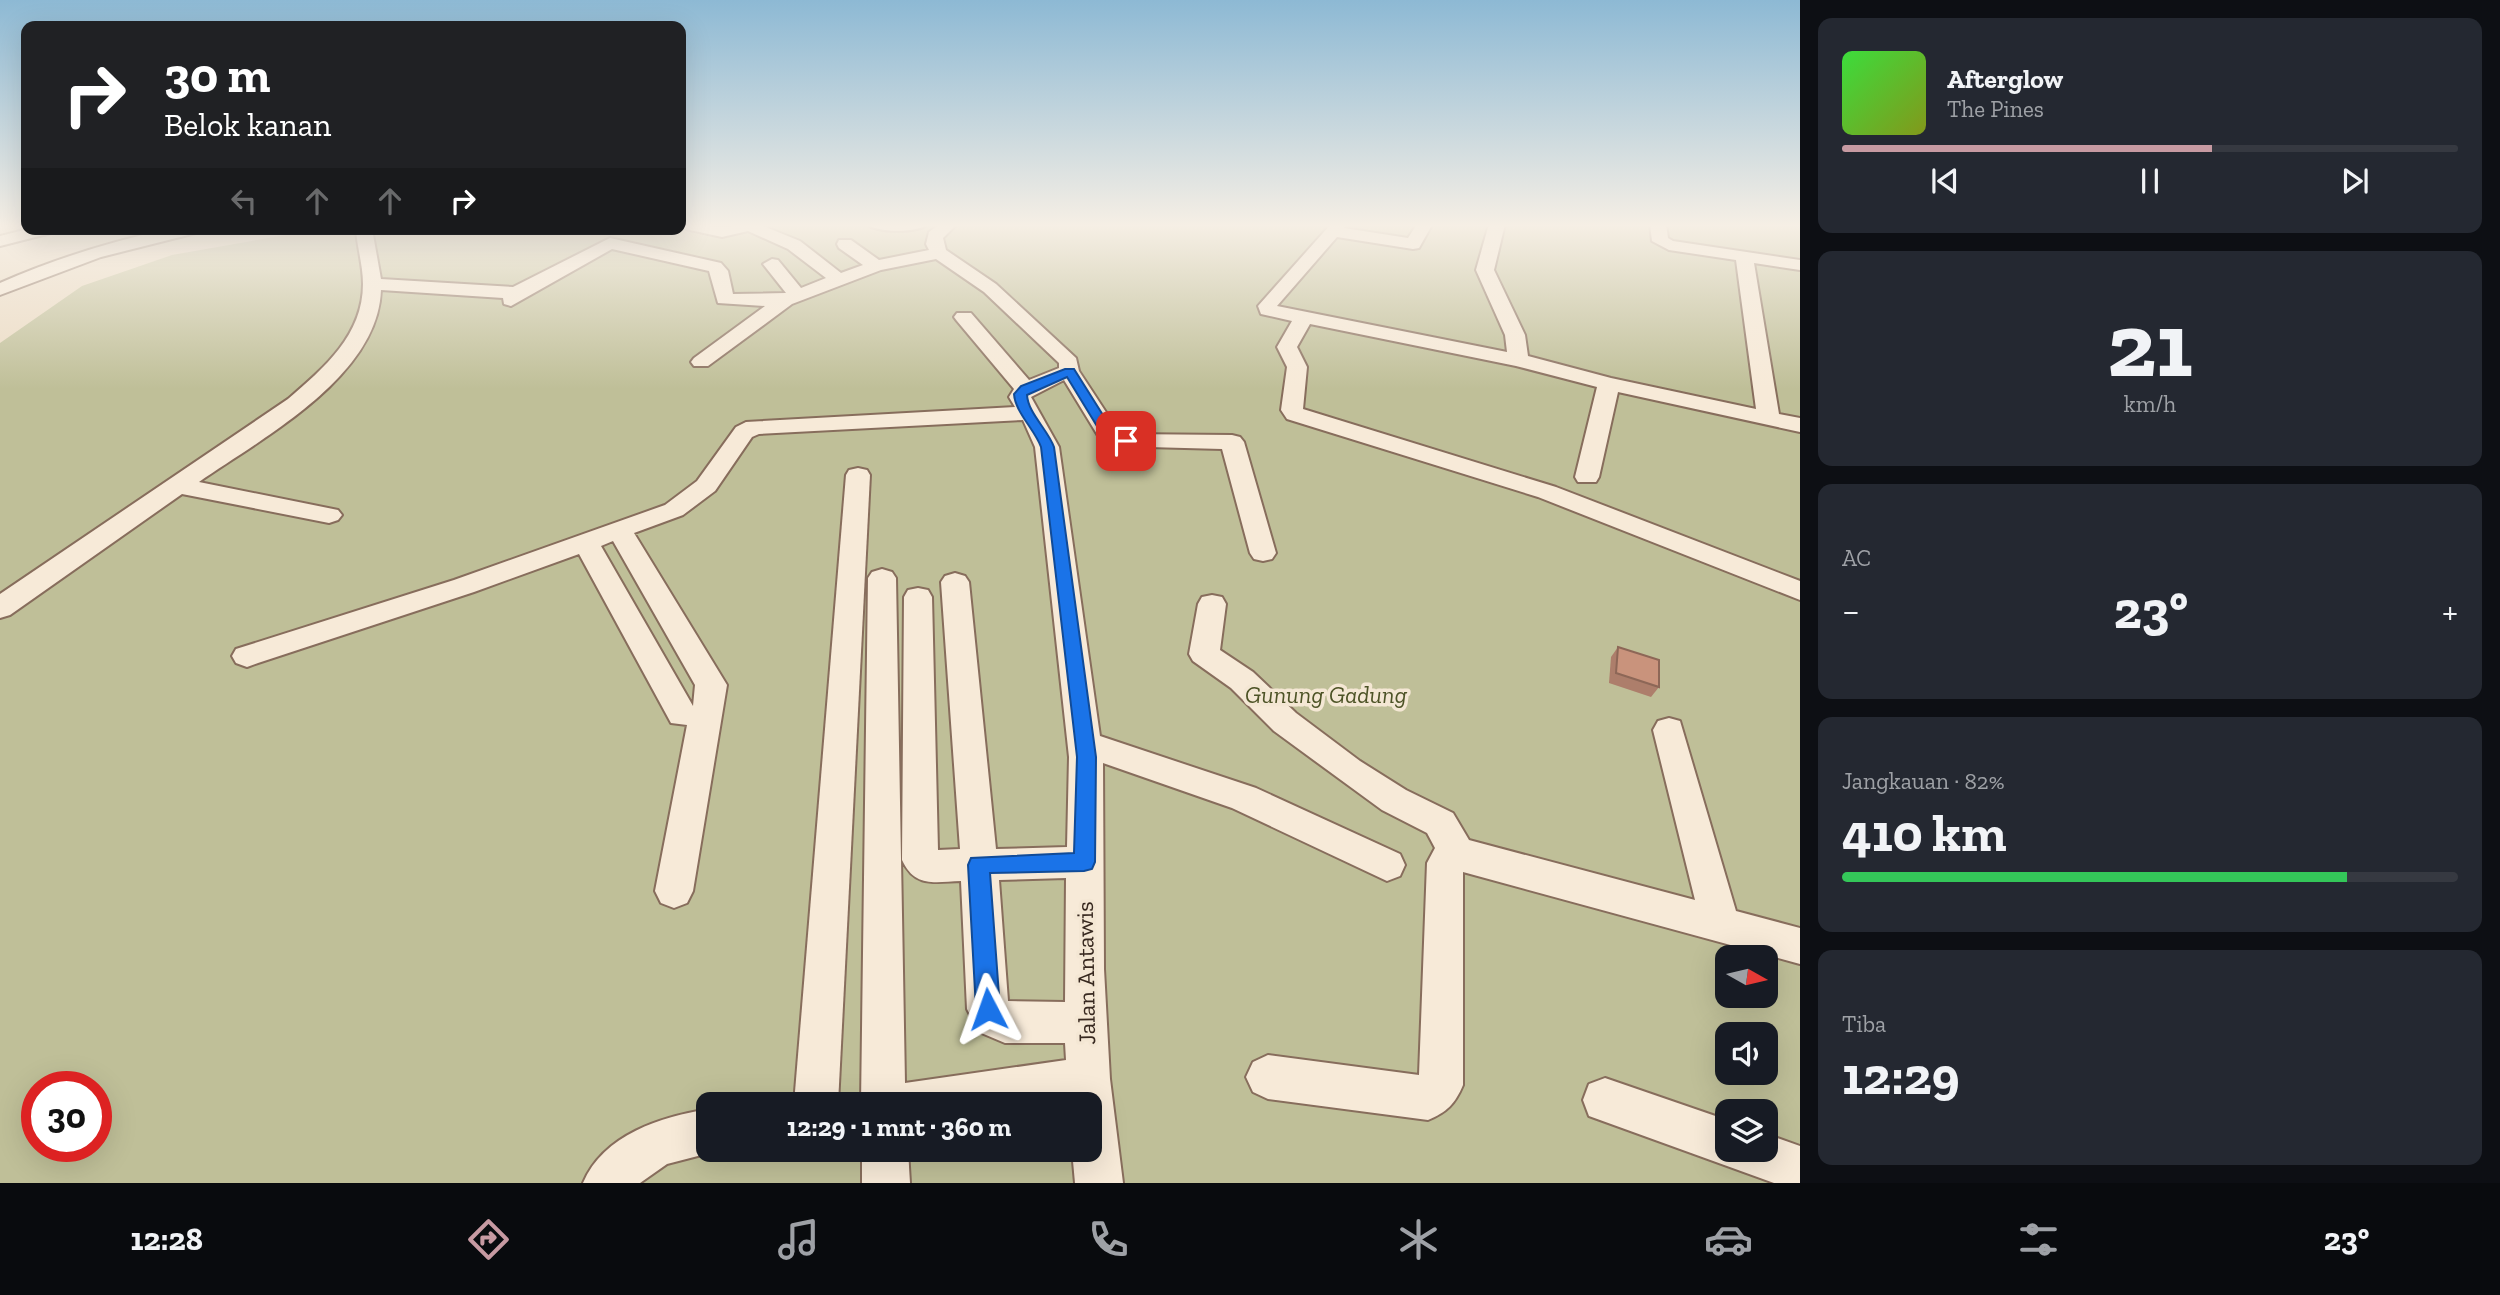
<!DOCTYPE html>
<html lang="id">
<head>
<meta charset="utf-8">
<style>
  body { margin:0; font-family:"Zilla Slab",serif; background:#242831; color:#f1f3f6; height:100vh; display:flex; flex-direction:column; font-size:26px; white-space:nowrap }
  * { box-sizing:border-box; margin:0 }
  p { font-size:23px; color:#9ea1a6 }
  .icon { flex:none; width:38px; height:38px; fill:none; stroke:currentColor; stroke-width:2; stroke-linecap:round; stroke-linejoin:round }
  .map { position:relative; flex:1; overflow:hidden }
  .panel { display:flex; flex-direction:column; gap:18px; padding:18px; background:#0d0f14; width:700px }
  .panel>* { flex:none }
  .guide { position:absolute; left:21px; top:21px; width:665px; height:214px; border-radius:14px; box-shadow:0 7px 28px #0002; background:#202124; color:#fff; overflow:hidden }
  .needle { width:46px; rotate:98deg }
  .fabs { position:absolute; left:1715px; top:945px; display:grid; gap:14px }
  .fabs a { display:grid; place-items:center; width:63px; height:63px; border-radius:14px; background:#171b24; box-shadow:0 7px 28px #0002; font-size:35px }
  .speed { position:absolute; left:21px; top:1071px; display:flex; gap:14px; font-size:35px; font-weight:700; text-align:center }
  .speed>* { display:grid; place-content:center; width:91px; height:91px; border-radius:50%; background:#171b24; box-shadow:0 7px 28px #0002; line-height:1 }
  .speed .limit { border:10px solid #d22; background:#fff; color:#111 }
  .pin { position:absolute; display:grid; place-items:center; width:60px; height:60px; color:#fff; margin:-30px; border-radius:14px; box-shadow:0 4px 10px #0006 }
  .me { position:absolute; width:77px; margin:-38px; rotate:356deg; stroke-linejoin:round; filter:drop-shadow(0 0 5px #0008) }
  .turn { display:flex; align-items:center; gap:24px; height:147px; padding:0 28px; font-size:32px }
  .turn .icon { width:91px; height:91px; stroke-width:2.5 }
  .turn b { display:block; font-size:49px; line-height:60px }
  .lanes { display:flex; align-items:center; height:66px; padding:0 28px; background:#0003; justify-content:center; gap:35px; direction:ltr }
  .lanes .off { opacity:.35 }
  .big { font-size:52px; font-weight:800; line-height:1.1 }
  .panel .widget { flex:1; display:flex; flex-direction:column; justify-content:center; gap:10px; min-width:0; padding:0 24px; border-radius:14px; background:#242831 }
  .panel .dial { align-items:center; gap:0 }
  .dial b { font-size:91px; line-height:1 }
  .song { display:flex; align-items:center; gap:21px }
  .cover { width:84px; height:84px; border-radius:10px; background:linear-gradient(135deg,hsl(120 70% 55%),hsl(70 70% 35%)) }
  .played { height:7px; border-radius:4px; background:linear-gradient(90deg,#c79aa2 60%,#363941 60%) }
  .keys { display:flex; justify-content:space-around; direction:ltr }
  .heat { display:flex; justify-content:space-between; align-items:center; font-size:38px; direction:ltr }
  .charge { height:10px; border-radius:5px; background:linear-gradient(90deg,#34c759 82%,#363941 0) }
  .trip { position:absolute; left:696px; top:1092px; width:406px; height:70px; border-radius:14px; background:#171b24; box-shadow:0 7px 28px #0002; font-weight:800; line-height:70px; text-align:center }
  .tabs { display:flex; height:112px; justify-content:space-around; align-items:center; background:#090b0e; color:#9ea1a6 }
  .tabs .icon { width:49px; height:49px }
  .tabs .active { color:#c79aa2 }
  .tabs b { font-size:32px; color:#f1f3f6 }
  main { display:flex; flex:1; min-height:0 }
  .map>svg:first-child { display:block }
  .cemetery { fill:#bfbf98; fill-rule:evenodd }
  .lines { fill:none; stroke-linecap:round; stroke-linejoin:round }
  .minor-casing { stroke:#876d5c; stroke-width:4 }
  .minor { fill:#f7ead8; fill-rule:evenodd }
  .wall { fill:#ad7e6b }
  .building { fill:#c9937c; stroke:#8d6757; stroke-width:2 }
  .route { fill:#1a73e8; stroke:#114b97; stroke-width:2 }
  .labels { text-anchor:middle; stroke-width:7; stroke-linejoin:round; paint-order:stroke }
  .park-label { font-size:24px; font-style:italic; fill:#4d5326; stroke:#f4e7d4 }
  .street-label { font-size:24px; fill:#37281f; stroke:#f4e7d4 }
</style>
</head>
<body>
<main>
<div class="map">
<svg width="1800" height="1183" viewBox="0 0 1800 1183">
  <rect width="100%" height="100%" fill="#ecdcc5"/>
  <path class="cemetery" d="M681 224H1800V1183H0V343L82 286 172 255 319 229H681ZM1727 957H1766V996H1727ZM1727 1034H1766V1073H1727ZM37 1087H96V1146H37ZM709 1104H1090V1150H709ZM1727 1111H1766V1150H1727Z"/>
  <g class="lines">
    <defs>
      <g id="minor">
        <path d="M681 224 722 227 758 224 800 241 841 273 863 265 839 248 837 244 839 240H851L879 260 929 250 926 244 929 232 940 224H957L943 238 946 250 996 284 1076 358 1079 371 1117 429 1123 434 1232 435 1240 437 1244 442 1276 553 1272 559 1263 561 1254 559 1250 553 1222 449 1110 446 1100 439 1064 380 1031 397 1059 447 1100 736 1256 788 1400 854 1405 865 1400 876 1387 881 1232 808 1103 763 1104 969 1110 1079 1123 1183H1075L1072 1150H1090V1104H861L868 578 872 572 882 569 892 572 896 578 905 1083 1066 1060 1065 1043H1005L979 1032 967 1009 961 881C934 882 915 888 902 860L904 597 908 590 918 588 928 590 932 597 938 850 960 849 941 582 945 576 955 573 965 576 969 582 996 849 1067 847 1069 757 1035 447 1023 420 759 434 752 437 715 491 683 515 634 533 727 685 693 891 687 903 674 908 661 903 655 891 687 725 671 723 579 554 474 592 258 663 247 667 236 663 232 656 236 649 454 580 665 505 697 481 736 427 746 422 1015 407 1009 397 1014 389 957 321 954 317 957 313H971L1029 380 1059 368V363L984 292 936 259 881 270 792 304 708 366H694L691 362 694 358 765 306 718 303 709 271 612 249 511 306 504 304 503 298 381 290C378 377 262 438 199 482L338 510 342 515 338 520 329 523 182 494 10 615 0 618V594L288 399C324 368 363 335 363 284 363 265 357 247 356 229H372L381 279 513 287 610 238 721 263 728 271 733 294 786 293 763 264 772 259 778 260 801 288 826 278 788 249 748 231 722 237 681 228ZM613 541 695 685 693 706 601 546ZM1066 878 1065 1002 1008 1001 999 880Z"/>
        <path d="M867 224H928C919 233 876 233 867 224Z"/>
        <polygon points="1331,224 1347,224 1344,228 1408,238 1417,224 1432,225 1419,248 1413,249 1337,237 1277,306 1507,352 1505,335 1476,270 1489,224 1505,224 1494,270 1525,335 1528,356 1611,378 1756,409 1736,260 1669,250 1652,241 1650,224 1666,224 1668,238 1673,241 1800,260 1800,270 1754,263 1779,414 1800,418 1800,432 1618,392 1599,477 1596,482 1578,482 1575,477 1597,387 1516,366 1310,324 1297,347 1307,367 1303,409 1556,487 1800,581 1800,600 1538,497 1287,419 1281,410 1287,367 1277,347 1292,321 1261,314 1258,306"/>
        <polygon points="28,229 57,229 55,232 0,246 0,236"/>
        <path d="M168 229H202L200 232 101 257 0 295V283C54 259 110 242 168 229Z"/>
        <polygon points="858,468 867,470 870,475 838,1104 794,1104 846,475 849,470"/>
        <path d="M1212 595 1222 597 1226 604 1220 650 1253 672 1296 713 1360 761 1406 790 1453 813 1469 840 1695 900 1653 730 1658 721 1669 718 1680 721 1736 911 1800 928V964L1463 872V1085C1455 1104 1447 1112 1428 1120L1268 1099 1253 1092 1246 1077 1253 1062 1268 1055 1419 1075 1427 863 1435 848 1427 833 1382 810 1274 731 1231 688 1193 661 1189 654 1198 604 1202 597Z"/>
        <polygon points="1605,1078 1727,1120 1727,1150 1766,1150 1766,1134 1800,1146 1800,1183 1774,1183 1589,1116 1583,1100 1589,1084"/>
        <path d="M709 1109V1150H721L667 1164 640 1183H583C604 1134 661 1117 709 1109Z"/>
        <polygon points="862,1150 908,1150 910,1183 862,1183"/>
      </g>
    </defs>
    <use href="#minor" class="minor-casing"/>
    <use href="#minor" class="minor"/>
  </g>
  <polygon class="wall" points="1618,647 1659,687 1651,697 1609,683 1611,657"/>
  <polygon class="building" points="1618,647 1659,660 1659,687 1616,673"/>
  <linearGradient id="sky" x2="0" y2="1"><stop stop-color="#8db9d4"/><stop offset="0.58" stop-color="#f6efe5"/><stop offset="1" stop-color="#f6efe5" stop-opacity="0"/></linearGradient>
  <rect width="1800" height="389" fill="url(#sky)"/>
  <path class="route" d="M1065 369H1074L1113 431 1132 441 1118 445 1103 436 1067 377 1027 395C1028 413 1048 430 1054 447L1096 757 1095 862 1092 869 1084 871 990 873 1000 1009 997 1017 988 1021 980 1017 976 1009 968 865 971 858 1074 853 1077 757 1041 447C1035 430 1015 412 1014 394L1021 386Z"/>
  <g class="labels">
    <g class="park-label">
      <text x="1326" y="703">Gunung Gadung</text>
    </g>
    <g class="street-label">
      <text transform="translate(1086 973) rotate(-91)" y="8">Jalan Antawis</text>
    </g>
  </g>
</svg>
<div class="fabs">
<a><svg class="needle" viewBox="-14 -14 28 28"><path d="M0-13l5 13h-10z" fill="#e53935"/><path d="M0 13l5-13h-10z" fill="#9ea1a6"/></svg></a>
<a><svg class="icon" aria-label="sound" viewBox="0 0 24 24"><path d="M4 9h4l5-4v14l-5-4H4zM17 9q2 3 0 6"/></svg></a>
<a><svg class="icon" aria-label="layers" viewBox="0 0 24 24"><path d="M12 4l9 5-9 5-9-5zM3 14l9 5 9-5"/></svg></a>
</div>
<div class="speed"><div class="limit">30</div></div>
<div class="pin" style="left:1126px;top:441px;background:#d93025"><svg class="icon" aria-label="arrive" viewBox="0 0 24 24"><path d="M6 21V4h12l-3 4 3 4H6"/></svg></div>
<svg class="me" style="left:988px;top:1009px" viewBox="-20 -20 40 40"><path d="M0-17L14 15 0 8-14 15z" fill="#1a73e8" stroke="#fff" stroke-width="4"/></svg>
<div class="trip">12:29 · 1 mnt · 360 m</div>
<div class="guide">
<div class="turn"><svg class="icon" aria-label="right" viewBox="0 0 24 24"><path d="M7 20v-9h11M14 6l5 5-5 5"/></svg><div><b>30 m</b>Belok kanan</div></div>
<div class="lanes"><svg class="icon off" aria-label="left" viewBox="0 0 24 24"><path d="M17 20v-9H6M10 6l-5 5 5 5"/></svg><svg class="icon off" aria-label="ahead" viewBox="0 0 24 24"><path d="M12 20V5M6 11l6-6 6 6"/></svg><svg class="icon off" aria-label="ahead" viewBox="0 0 24 24"><path d="M12 20V5M6 11l6-6 6 6"/></svg><svg class="icon" aria-label="right" viewBox="0 0 24 24"><path d="M7 20v-9h11M14 6l5 5-5 5"/></svg></div>
</div>
</div>
<section class="panel">
<div class="widget">
<div class="song"><i class="cover"></i><div><b>Afterglow</b><p>The Pines</p></div></div>
<div class="played"></div>
<div class="keys"><svg class="icon" aria-label="previous" viewBox="0 0 24 24"><path d="M18 5L8 12l10 7zM5 5v14"/></svg><svg class="icon" aria-label="pause" viewBox="0 0 24 24"><path d="M8 5v14M16 5v14"/></svg><svg class="icon" aria-label="next" viewBox="0 0 24 24"><path d="M6 5l10 7-10 7zM19 5v14"/></svg></div>
</div>
<div class="widget dial"><b>21</b><p>km/h</p></div>
<div class="widget"><p>AC</p>
<div class="heat"><a>−</a><b class="big">23°</b><a>+</a></div>
</div>
<div class="widget"><p>Jangkauan · 82%</p><b class="big">410 km</b><div class="charge"></div></div>
<div class="widget"><p>Tiba</p><b class="big">12:29</b></div>
</section>
</main>
<nav class="tabs">
<b>12:28</b>
<svg class="icon active" aria-label="directions" viewBox="0 0 24 24"><path d="M12 3l9 9-9 9-9-9zM9 14v-3h6M13 9l2 2-2 2"/></svg>
<svg class="icon" aria-label="music" viewBox="0 0 24 24"><path d="M9 18V5l10-2v13"/><circle cx="6" cy="18" r="3"/><circle cx="16" cy="16" r="3"/></svg>
<svg class="icon" aria-label="phone" viewBox="0 0 24 24"><path d="M5 4h4l2 5-3 2q2 4 5 5l2-3 5 2v4C11 20 4 13 5 4z"/></svg>
<svg class="icon" aria-label="climate" viewBox="0 0 24 24"><path d="M12 3v18M4 7l16 10M4 17L20 7"/></svg>
<svg class="icon" aria-label="car" viewBox="0 0 24 24"><path d="M5 17H2v-5l4-1 3-4h7l3 4 3 1v5h-3M9 17h6M6 11h13"/><circle cx="7" cy="17" r="2"/><circle cx="17" cy="17" r="2"/></svg>
<svg class="icon" aria-label="filters" viewBox="0 0 24 24"><path d="M4 7h16M4 17h16"/><circle cx="9" cy="7" r="2"/><circle cx="15" cy="17" r="2"/></svg>
<b>23°</b>
</nav>
</body>
</html>
